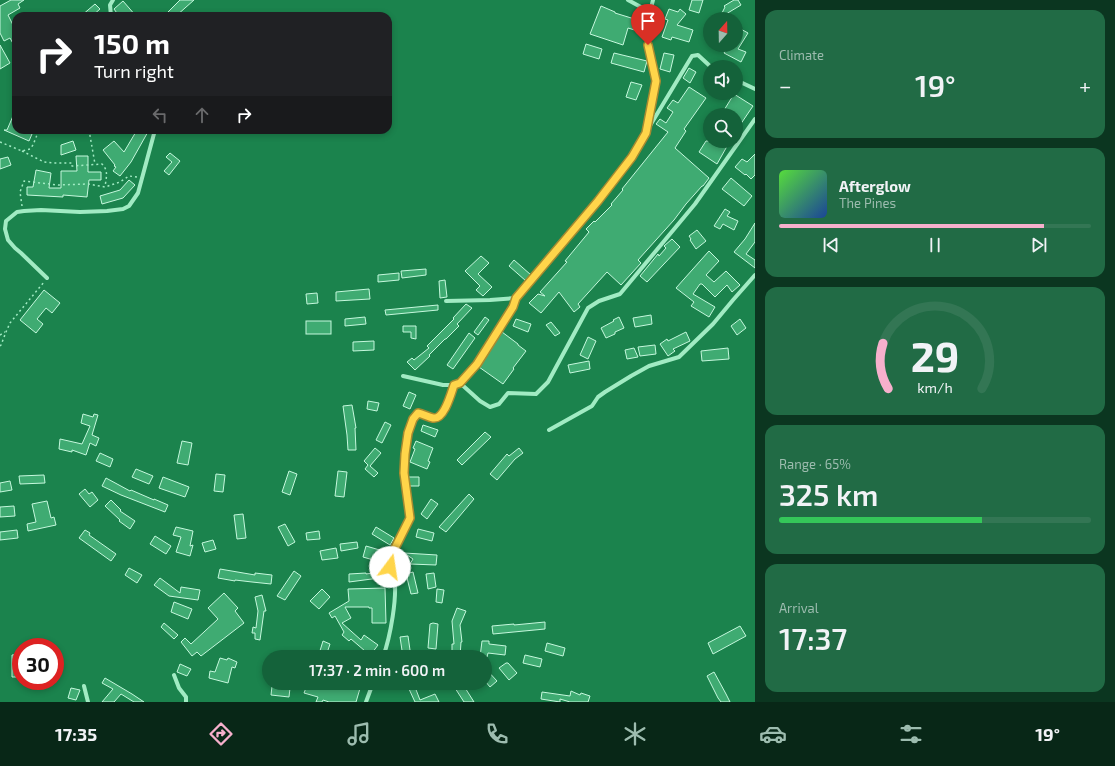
<!DOCTYPE html>
<html lang="en">
<head>
<meta charset="utf-8">
<style>
  body { margin:0; font-family:"Exo 2",sans-serif; background:#216b45; color:#f1f3f6; height:100vh; display:flex; flex-direction:column; font-size:15px; white-space:nowrap }
  * { box-sizing:border-box; margin:0 }
  p { font-size:13px; color:#9dbcaf }
  .icon { flex:none; width:22px; height:22px; fill:none; stroke:currentColor; stroke-width:2; stroke-linecap:round; stroke-linejoin:round }
  .map { position:relative; flex:1; overflow:hidden }
  .drawer { display:flex; flex-direction:column; gap:10px; padding:10px; background:#0b3620; width:360px }
  .drawer>* { flex:none }
  .banner { position:absolute; left:12px; top:12px; width:380px; height:122px; border-radius:12px; box-shadow:0 2px 6px #0003; background:#202124; color:#fff; overflow:hidden }
  .needle { width:26px; rotate:20deg }
  .fabs { position:absolute; left:703px; top:12px; display:grid; gap:8px }
  .fabs a { display:grid; place-items:center; width:40px; height:40px; border-radius:50%; background:#14623a; box-shadow:0 2px 6px #0003; font-size:20px }
  .speed { position:absolute; left:12px; top:638px; display:flex; gap:8px; font-size:20px; font-weight:700; text-align:center }
  .speed>* { display:grid; place-content:center; width:52px; height:52px; border-radius:50%; background:#14623a; box-shadow:0 2px 6px #0003; line-height:1 }
  .speed .limit { border:6px solid #d22; background:#fff; color:#111 }
  .pin { position:absolute; display:grid; place-items:center; width:34px; height:34px; color:#fff; margin:-41px -17px; border-radius:50% 50% 50% 0; rotate:-45deg; box-shadow:0 0 4px #0007 }
  .pin .icon { rotate:45deg }
  .me { position:absolute; width:44px; margin:-22px; rotate:14deg; stroke-linejoin:round; filter:drop-shadow(0 0 3px #0008) }
  .turn { display:flex; align-items:center; gap:14px; height:84px; padding:0 16px; font-size:18px }
  .turn .icon { width:52px; height:52px; stroke-width:2.5 }
  .turn b { display:block; font-size:28px; line-height:34px }
  .lanes { display:flex; align-items:center; height:38px; padding:0 16px; background:#0003; justify-content:center; gap:20px; direction:ltr }
  .lanes .off { opacity:.35 }
  .big { font-size:30px; font-weight:600; line-height:1.1 }
  .drawer .widget { flex:1; display:flex; flex-direction:column; justify-content:center; gap:6px; min-width:0; padding:0 14px; border-radius:12px; background:#216b45 }
  .drawer .dial { align-items:center; gap:0 }
  .dial svg { height:104px; overflow:visible; fill:none; stroke:#337654; stroke-width:7; stroke-linecap:round; text-anchor:middle }
  .dial text { fill:#f1f3f6; stroke:none }
  .song { display:flex; align-items:center; gap:12px }
  .cover { width:48px; height:48px; border-radius:6px; background:linear-gradient(135deg,hsl(110 70% 55%),hsl(220 70% 35%)) }
  .played { height:4px; border-radius:2px; background:linear-gradient(90deg,#f6b0cc 85%,#337654 85%) }
  .keys { display:flex; justify-content:space-around; direction:ltr }
  .heat { display:flex; justify-content:space-between; align-items:center; font-size:22px; direction:ltr }
  .charge { height:6px; border-radius:3px; background:linear-gradient(90deg,#34c759 65%,#337654 0) }
  .trip { position:absolute; left:262px; top:650px; width:230px; height:40px; border-radius:20px; background:#14623a; box-shadow:0 2px 6px #0003; font-weight:600; line-height:40px; text-align:center }
  .menu { display:flex; height:64px; justify-content:space-around; align-items:center; background:#082717; color:#9dbcaf }
  .menu .icon { width:28px; height:28px }
  .menu .current { color:#f6b0cc }
  .menu b { font-size:18px; color:#f1f3f6 }
  main { display:flex; flex:1; min-height:0 }
  .map>svg:first-child { display:block }
  .building { fill:#3fab72; stroke:#c5f8dd }
  .lines { fill:none; stroke-linecap:round; stroke-linejoin:round }
  .path { stroke:#a1ebc3; stroke-width:1.5; stroke-dasharray:2 3; stroke-linecap:butt }
  .minor { stroke:#a1ebc3; stroke-width:4 }
  .route-casing { stroke:#a68a30; stroke-width:10 }
  .route { stroke:#ffd54a; stroke-width:7 }
</style>
</head>
<body>
<main>
<div class="map">
<svg width="755" height="702" viewBox="0 0 755 702">
  <rect width="100%" height="100%" fill="#1b834d"/>
  <g class="building">
    <polygon points="11,0 24,0 18,4 20,8 8,15 16,31 16,49 10,38 4,41 0,33 0,6"/>
    <polygon points="180,0 194,0 176,16 164,16"/>
    <polygon points="692,0 703,0 699,13 689,10"/>
    <polygon points="734,0 738,0 741,5 726,14 735,19 724,19 721,17 719,19 725,7 724,6"/>
    <polygon points="123,1 136,16 119,16 114,9"/>
    <polygon points="95,4 100,9 92,16 81,16"/>
    <polygon points="601,6 615,12 615,13 641,21 638,31 628,28 623,45 590,34"/>
    <polygon points="669,9 678,12 680,9 686,14 677,25 693,30 689,42 672,37 671,40 662,37 668,20 665,19"/>
    <polygon points="739,28 748,33 738,49 746,52 741,62 724,53 729,45 736,45 736,33"/>
    <polygon points="586,44 602,49 599,59 583,54"/>
    <polygon points="0,45 10,63 0,69"/>
    <polygon points="614,53 647,61 644,72 611,63"/>
    <polygon points="664,53 674,55 670,72 660,69"/>
    <polygon points="689,68 696,72 690,83 683,78"/>
    <polygon points="631,82 642,85 636,100 626,97"/>
    <polygon points="689,87 706,98 684,129 686,131 675,148 709,178 703,186 702,186 686,204 674,220 638,260 641,263 621,285 607,272 578,304 580,307 574,312 559,292 541,313 529,303 538,294 545,296 540,292 567,262 565,261 589,232 586,229 594,221 595,222 612,205 611,204 623,190 622,189 668,132 656,124 660,119 666,123 673,112 667,108 673,100 678,103"/>
    <polygon points="734,94 753,106 736,131 736,115 721,115"/>
    <polygon points="16,109 16,130 23,130 32,134 29,141 4,130 7,130"/>
    <polygon points="137,130 149,130 131,162 120,176 113,171 116,167 114,166 115,165 103,150 114,141 124,152"/>
    <polygon points="73,141 76,150 61,155 61,145"/>
    <polygon points="706,141 730,141 717,164 699,152"/>
    <polygon points="170,153 180,161 169,175 164,171 172,162 166,157"/>
    <polygon points="755,154 755,175 751,179 746,174 745,175 735,167 742,159 747,162"/>
    <polygon points="76,156 88,156 88,172 101,172 101,180 89,180 87,197 63,195 63,197 27,195 27,187 33,187 36,170 51,173 49,188 61,188 61,171 77,171"/>
    <polygon points="8,157 11,165 0,169 0,159"/>
    <polygon points="731,178 752,196 744,206 722,189"/>
    <polygon points="129,180 135,185 123,198 102,204 100,196 120,190"/>
    <polygon points="725,209 730,212 727,216 738,221 734,230 723,224 720,229 714,226"/>
    <polygon points="755,223 755,242 746,254 755,260 755,268 734,252 745,239"/>
    <polygon points="697,230 706,241 696,249 690,240 691,239 689,236"/>
    <polygon points="672,239 680,247 647,282 640,276 658,254 659,256 666,248 664,246"/>
    <polygon points="709,251 719,261 706,275 714,282 726,271 740,285 732,292 727,285 715,297 702,284 700,284 693,294 715,307 709,317 691,306 694,302 676,288"/>
    <polygon points="481,256 489,263 478,274 492,287 483,296 476,290 480,286 465,271"/>
    <polygon points="514,260 531,275 526,281 509,266"/>
    <polygon points="426,269 426,275 402,278 401,271"/>
    <polygon points="399,273 399,280 378,282 378,275"/>
    <polygon points="445,280 447,297 440,298 439,281"/>
    <polygon points="369,289 370,299 336,301 336,292"/>
    <polygon points="44,290 60,303 52,313 46,308 37,319 43,324 36,333 20,320"/>
    <polygon points="317,293 318,303 307,304 306,294"/>
    <polygon points="466,304 472,308 457,324 459,326 446,339 445,339 429,355 430,356 415,370 407,362 412,358 414,360 429,348 427,346 454,319 453,318"/>
    <polygon points="438,305 438,310 386,315 385,310"/>
    <polygon points="651,315 652,324 635,327 633,318"/>
    <polygon points="365,317 366,324 345,326 345,319"/>
    <polygon points="485,317 489,320 478,335 474,332"/>
    <polygon points="619,317 624,328 615,332 615,334 606,338 601,328 614,321 613,320"/>
    <polygon points="516,319 531,324 528,332 513,326"/>
    <polygon points="740,319 746,328 737,335 731,326"/>
    <rect x="306" y="321" width="25" height="13"/>
    <polygon points="551,322 560,333 555,336 546,325"/>
    <polygon points="403,326 416,326 416,339 411,338 411,332 403,332"/>
    <polygon points="502,332 518,344 518,345 526,351 513,368 514,369 503,384 479,367"/>
    <polygon points="686,332 690,341 673,349 675,351 668,356 660,344 667,339 668,341"/>
    <polygon points="469,333 475,338 453,369 447,365"/>
    <polygon points="588,337 596,341 588,359 580,355"/>
    <polygon points="374,341 374,350 353,351 353,342"/>
    <polygon points="655,345 656,354 640,356 638,347"/>
    <polygon points="634,348 638,357 627,359 625,350"/>
    <polygon points="728,348 729,359 702,361 701,351"/>
    <polygon points="589,361 590,369 570,373 568,365"/>
    <polygon points="409,392 416,395 410,409 403,406"/>
    <polygon points="368,401 379,403 377,411 367,409"/>
    <polygon points="352,405 356,428 355,428 356,450 348,450 347,435 343,406"/>
    <polygon points="83,414 93,417 94,414 98,415 92,435 99,438 96,446 90,443 86,455 72,450 72,452 59,449 60,439 82,444 90,426 81,423"/>
    <polygon points="385,422 391,425 382,443 376,440"/>
    <polygon points="423,425 438,430 435,437 421,431"/>
    <polygon points="485,432 491,437 462,465 457,460"/>
    <polygon points="182,441 192,443 188,465 177,463"/>
    <polygon points="416,441 433,448 428,461 430,462 427,469 410,462 415,449 413,448"/>
    <polygon points="375,448 381,453 370,466 378,473 374,477 365,469 368,465 364,461"/>
    <polygon points="519,448 523,453 515,459 497,480 490,474 507,454 509,456"/>
    <polygon points="100,453 113,459 110,467 96,461"/>
    <polygon points="136,469 153,476 149,484 132,477"/>
    <polygon points="289,471 297,474 290,495 282,492"/>
    <polygon points="338,471 347,472 344,497 335,496"/>
    <polygon points="216,474 225,475 223,492 214,491"/>
    <polygon points="44,475 45,483 20,484 19,476"/>
    <polygon points="163,477 189,487 185,497 159,488"/>
    <polygon points="408,477 419,477 419,486 409,486"/>
    <polygon points="106,478 130,491 131,490 154,500 154,499 168,505 165,512 121,495 102,486"/>
    <polygon points="10,481 12,490 0,492 0,483"/>
    <polygon points="85,489 89,494 92,492 98,500 90,507 79,494"/>
    <polygon points="469,494 474,499 458,518 446,532 439,527"/>
    <polygon points="431,499 438,504 427,519 421,514"/>
    <polygon points="111,500 121,510 120,511 135,521 130,529 119,521 120,520 105,506"/>
    <polygon points="47,501 51,518 54,517 56,525 28,531 27,524 36,522 32,504"/>
    <polygon points="14,506 15,516 0,517 0,507"/>
    <polygon points="243,514 246,538 237,539 234,515"/>
    <polygon points="285,524 295,542 288,546 278,527"/>
    <polygon points="176,527 193,531 190,546 193,545 190,556 176,552 181,537 173,535"/>
    <polygon points="376,527 394,538 390,545 372,534"/>
    <polygon points="418,529 434,533 432,541 416,537"/>
    <polygon points="17,530 18,538 0,540 0,532"/>
    <polygon points="85,530 90,533 89,535 116,554 111,561 79,538"/>
    <polygon points="319,531 320,539 307,540 306,533"/>
    <polygon points="155,536 171,546 166,554 150,544"/>
    <polygon points="213,540 216,549 205,552 202,543"/>
    <polygon points="357,542 358,548 341,551 340,544"/>
    <polygon points="366,546 390,553 387,564 363,557"/>
    <polygon points="336,548 338,558 322,560 320,551"/>
    <polygon points="404,553 437,555 436,565 410,564 413,559"/>
    <polygon points="129,568 142,575 137,583 125,575"/>
    <polygon points="220,569 255,575 255,573 272,575 271,584 252,582 235,580 235,581 218,578"/>
    <polygon points="294,571 301,576 285,600 277,596"/>
    <polygon points="386,571 387,577 349,582 349,574 366,573 366,574"/>
    <polygon points="413,572 418,593 411,594 406,574"/>
    <polygon points="434,573 436,587 428,589 426,574"/>
    <polygon points="160,578 180,593 181,587 200,590 198,600 169,596 154,585"/>
    <polygon points="385,588 386,623 372,623 372,608 369,608 369,607 345,607 351,618 342,623 361,640 364,635 378,645 369,657 362,657 365,651 351,639 349,641 342,635 344,632 335,616 332,618 329,613 349,601 348,589"/>
    <polygon points="322,589 330,597 319,609 310,601"/>
    <polygon points="437,589 444,590 442,603 436,602"/>
    <polygon points="224,593 238,608 235,611 244,623 201,656 197,652 192,656 181,642 185,638 191,644 218,619 208,608"/>
    <polygon points="262,595 266,611 264,611 260,640 255,639 255,633 252,633 253,627 256,628 258,611 255,597"/>
    <polygon points="174,602 192,609 188,619 171,612"/>
    <polygon points="457,608 466,611 460,625 462,642 461,642 460,657 452,657 452,644 454,644 452,621"/>
    <polygon points="545,622 545,629 493,634 492,626 514,624 514,625"/>
    <polygon points="164,623 178,635 174,639 161,627"/>
    <polygon points="433,623 438,624 436,649 428,648 430,624"/>
    <polygon points="740,626 746,636 713,654 708,643"/>
    <polygon points="408,636 411,657 403,657 400,637"/>
    <polygon points="323,641 330,644 326,656 319,654"/>
    <polygon points="482,641 489,641 489,644 506,646 505,655 488,653 487,657 480,657"/>
    <polygon points="547,643 565,648 563,656 545,651"/>
    <polygon points="21,654 21,677 12,677 12,655"/>
    <polygon points="525,655 542,659 540,667 523,663"/>
    <polygon points="220,658 227,660 228,658 237,662 235,668 232,667 228,683 209,678 210,671 215,672"/>
    <polygon points="506,663 508,663 517,673 509,680 499,668"/>
    <polygon points="180,664 191,669 187,676 177,672"/>
    <polygon points="485,668 497,681 490,687 485,681"/>
    <polygon points="714,672 726,694 730,702 721,702 718,698 707,676"/>
    <polygon points="105,678 132,694 144,702 134,702 121,694 114,702 102,702 113,689 102,683"/>
    <polygon points="308,683 333,683 351,689 353,683 361,685 356,702 329,702 323,700 322,702 316,702 318,697 304,693"/>
    <polygon points="455,683 462,683 474,702 464,702 455,688"/>
    <polygon points="272,686 290,688 289,697 271,695"/>
    <polygon points="415,687 420,700 435,694 439,702 415,702 409,689"/>
    <polygon points="71,688 80,690 76,700 68,698"/>
    <polygon points="571,691 580,695 581,693 590,696 588,702 570,702 560,699 560,702 541,699 542,692 570,696"/>
  </g>
  <g class="lines">
    <g class="path">
      <polyline points="89,130 95,164"/>
      <polyline points="0,142 22,151 30,149 33,145 39,130"/>
      <path d="M22 151 44 162 53 163H72V166L102 164C109 171 106 178 105 187"/>
      <polyline points="22,206 20,192 24,181 58,185 88,184 105,187 120,182 129,176 137,177"/>
      <polyline points="0,335 5,332"/>
      <polyline points="0,346 1,345 6,332 10,323 44,282"/>
    </g>
    <g class="minor">
      <polyline points="628,0 650,12"/>
      <polyline points="111,16 110,5 113,0"/>
      <polyline points="736,80 755,89"/>
      <polyline points="648,129 692,56 698,55 711,67"/>
      <polyline points="47,278 21,253 15,248 8,240 5,229 6,221 17,212 24,211 41,210 80,212 107,211 123,209 129,206 138,193 155,130"/>
      <polyline points="446,301 490,300 516,298"/>
      <polyline points="403,376 443,385 455,385 460,383 477,364 513,307 516,298 598,201 632,157 646,133 656,81 646,36 650,12 653,0"/>
      <polyline points="460,383 480,401 490,407 499,404 508,393 536,394 548,382 588,308 599,301 620,294 695,204 755,119"/>
      <polyline points="549,430 592,406 598,397 605,392 631,376 649,366 679,357 713,324 733,300 755,275"/>
      <path d="M383 657C390 638 398 596 394 576 393 573 392 570 390 567L395 548 410 518 404 473 405 454 408 433 413 419 418 413C423 414 428 417 433 418 444 420 451 394 455 385"/>
      <polyline points="174,675 179,688 186,697 186,702"/>
      <polyline points="84,686 88,702"/>
      <polyline points="366,702 373,683"/>
    </g>
  </g>
  <g class="lines">
    <defs>
      <path id="route" d="M390 567 395 548 410 518 404 473 405 454 408 433 413 419 418 413C423 414 428 417 433 418 444 420 451 394 454 385L460 383 477 364 513 307 516 298 598 201 632 157 646 133 656 81 648 45"/>
    </defs>
    <use href="#route" class="route-casing"/>
    <use href="#route" class="route"/>
  </g>
</svg>
<div class="fabs">
<a><svg class="needle" viewBox="-14 -14 28 28"><path d="M0-13l5 13h-10z" fill="#e53935"/><path d="M0 13l5-13h-10z" fill="#9dbcaf"/></svg></a>
<a><svg class="icon" aria-label="sound" viewBox="0 0 24 24"><path d="M4 9h4l5-4v14l-5-4H4zM17 9q2 3 0 6"/></svg></a>
<a><svg class="icon" aria-label="search" viewBox="0 0 24 24"><circle cx="10" cy="10" r="6"/><path d="M15 15l6 6"/></svg></a>
</div>
<div class="speed"><div class="limit">30</div></div>
<div class="pin" style="left:648px;top:45px;background:#d93025"><svg class="icon" aria-label="arrive" viewBox="0 0 24 24"><path d="M6 21V4h12l-3 4 3 4H6"/></svg></div>
<svg class="me" style="left:390px;top:567px" viewBox="-20 -20 40 40"><circle r="19" fill="#fff"/><path d="M0-13L10 11 0 6-10 11z" fill="#ffd54a"/></svg>
<div class="trip">17:37 · 2 min · 600 m</div>
<div class="banner">
<div class="turn"><svg class="icon" aria-label="right" viewBox="0 0 24 24"><path d="M7 20v-9h11M14 6l5 5-5 5"/></svg><div><b>150 m</b>Turn right</div></div>
<div class="lanes"><svg class="icon off" aria-label="left" viewBox="0 0 24 24"><path d="M17 20v-9H6M10 6l-5 5 5 5"/></svg><svg class="icon off" aria-label="ahead" viewBox="0 0 24 24"><path d="M12 20V5M6 11l6-6 6 6"/></svg><svg class="icon" aria-label="right" viewBox="0 0 24 24"><path d="M7 20v-9h11M14 6l5 5-5 5"/></svg></div>
</div>
</div>
<section class="drawer">
<div class="widget"><p>Climate</p>
<div class="heat"><a>−</a><b class="big">19°</b><a>+</a></div>
</div>
<div class="widget">
<div class="song"><i class="cover"></i><div><b>Afterglow</b><p>The Pines</p></div></div>
<div class="played"></div>
<div class="keys"><svg class="icon" aria-label="previous" viewBox="0 0 24 24"><path d="M18 5L8 12l10 7zM5 5v14"/></svg><svg class="icon" aria-label="pause" viewBox="0 0 24 24"><path d="M8 5v14M16 5v14"/></svg><svg class="icon" aria-label="next" viewBox="0 0 24 24"><path d="M6 5l10 7-10 7zM19 5v14"/></svg></div>
</div>
<div class="widget dial"><svg viewBox="0 0 100 80">
<path d="M14 69A42 42 0 1 1 86 69"/>
<path d="M14 69A42 42 0 0 1 10 34" stroke="#f6b0cc"/>
<text x="50" y="56" font-size="32" font-weight="700">29</text>
<text x="50" y="72" font-size="11">km/h</text>
</svg></div>
<div class="widget"><p>Range · 65%</p><b class="big">325 km</b><div class="charge"></div></div>
<div class="widget"><p>Arrival</p><b class="big">17:37</b></div>
</section>
</main>
<nav class="menu">
<b>17:35</b>
<svg class="icon current" aria-label="directions" viewBox="0 0 24 24"><path d="M12 3l9 9-9 9-9-9zM9 14v-3h6M13 9l2 2-2 2"/></svg>
<svg class="icon" aria-label="music" viewBox="0 0 24 24"><path d="M9 18V5l10-2v13"/><circle cx="6" cy="18" r="3"/><circle cx="16" cy="16" r="3"/></svg>
<svg class="icon" aria-label="phone" viewBox="0 0 24 24"><path d="M5 4h4l2 5-3 2q2 4 5 5l2-3 5 2v4C11 20 4 13 5 4z"/></svg>
<svg class="icon" aria-label="climate" viewBox="0 0 24 24"><path d="M12 3v18M4 7l16 10M4 17L20 7"/></svg>
<svg class="icon" aria-label="car" viewBox="0 0 24 24"><path d="M5 17H2v-5l4-1 3-4h7l3 4 3 1v5h-3M9 17h6M6 11h13"/><circle cx="7" cy="17" r="2"/><circle cx="17" cy="17" r="2"/></svg>
<svg class="icon" aria-label="filters" viewBox="0 0 24 24"><path d="M4 7h16M4 17h16"/><circle cx="9" cy="7" r="2"/><circle cx="15" cy="17" r="2"/></svg>
<b>19°</b>
</nav>
</body>
</html>
